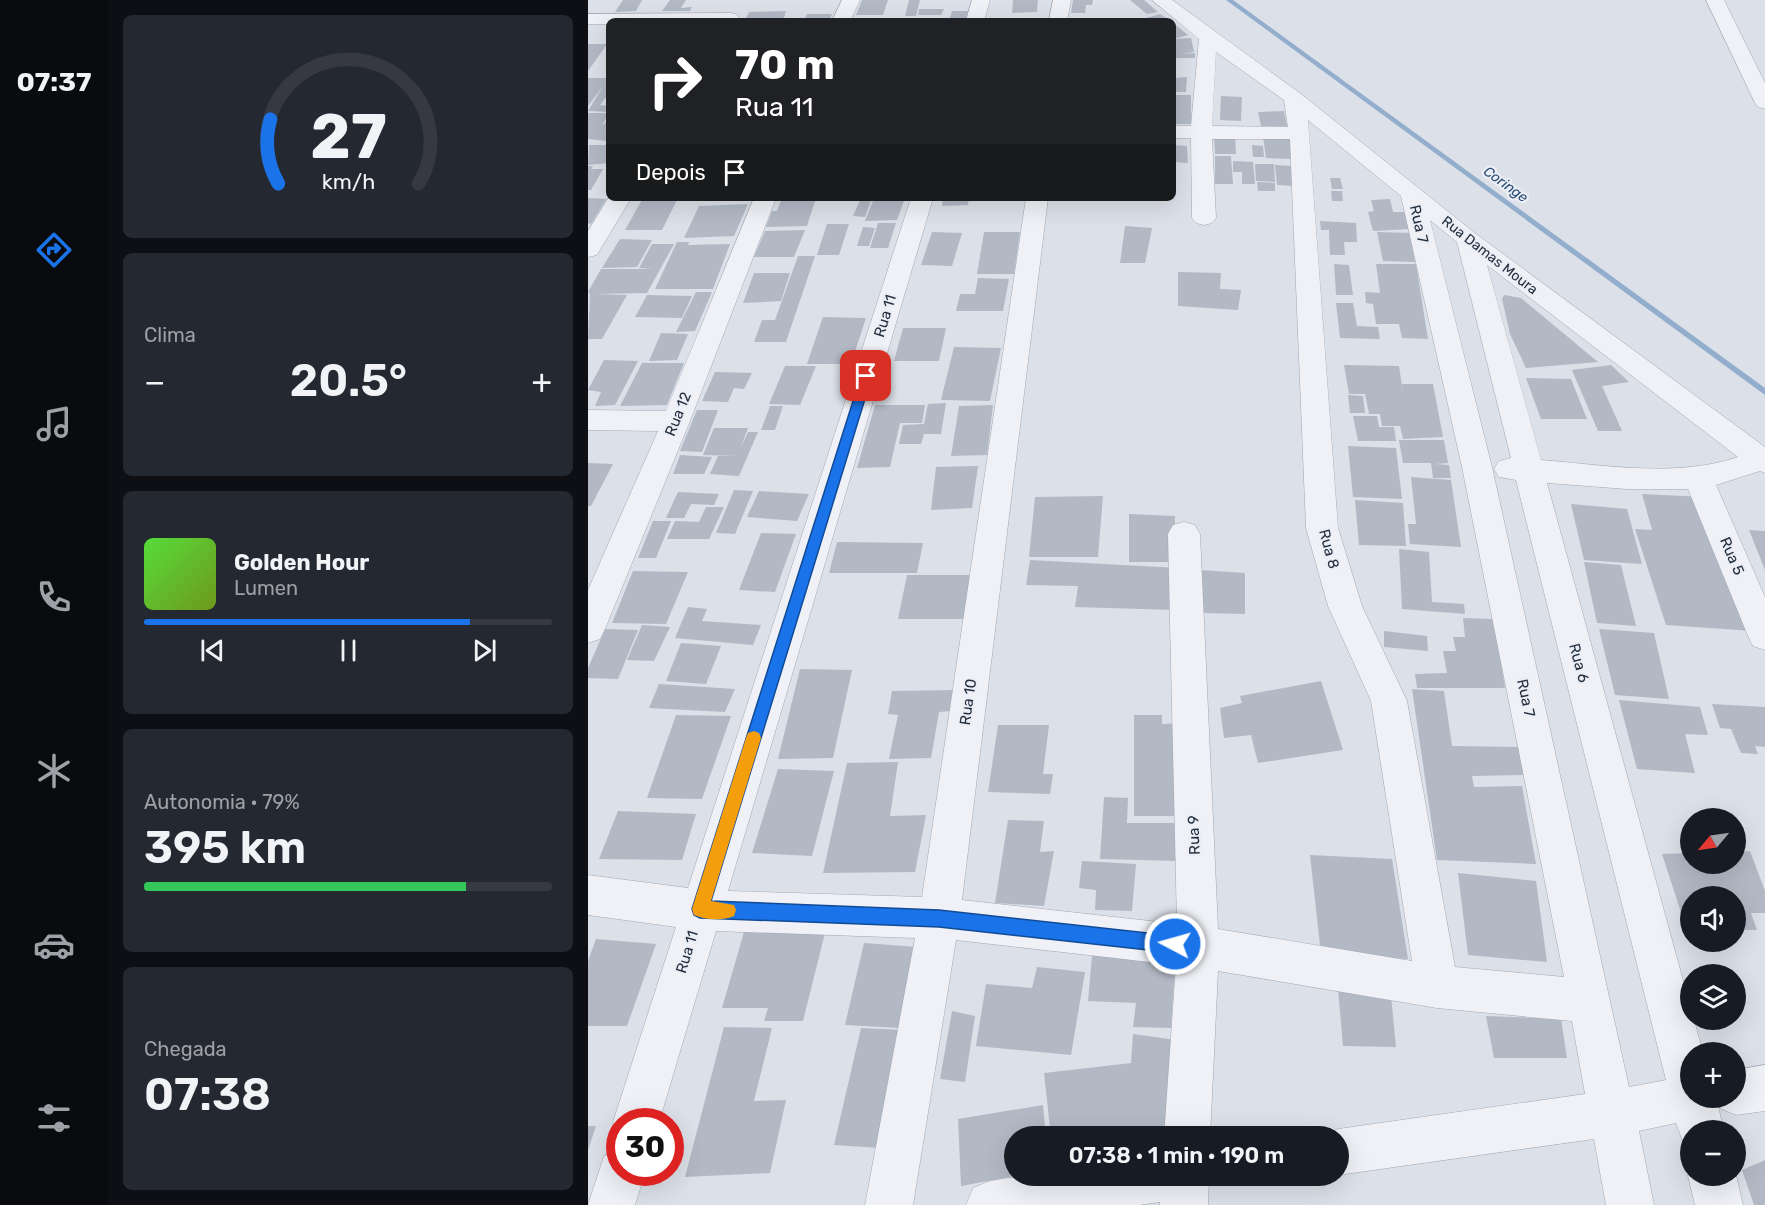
<!DOCTYPE html>
<html lang="pt">
<head>
<meta charset="utf-8">
<style>
  body { margin:0; font-family:Rubik,sans-serif; background:#242831; color:#f1f3f6; height:100vh; display:flex; flex-direction:column; font-size:22px; white-space:nowrap }
  * { box-sizing:border-box; margin:0 }
  p { font-size:20px; color:#9ea1a6 }
  .icon { flex:none; width:33px; height:33px; fill:none; stroke:currentColor; stroke-width:2; stroke-linecap:round; stroke-linejoin:round }
  .map { position:relative; flex:1; overflow:hidden }
  .drawer { display:flex; flex-direction:column; gap:15px; padding:15px; background:#0d0f14; width:480px }
  .drawer>* { flex:none }
  .hud { position:absolute; left:18px; top:18px; width:570px; height:183px; border-radius:9px; box-shadow:0 6px 24px #0002; background:#202124; color:#fff; overflow:hidden }
  .needle { width:39px; rotate:241deg }
  .tools { position:absolute; left:1092px; top:808px; display:grid; gap:12px }
  .tools a { display:grid; place-items:center; width:66px; height:66px; border-radius:50%; background:#171b24; box-shadow:0 6px 24px #0002; font-size:30px }
  .speed { position:absolute; left:18px; top:1108px; display:flex; gap:12px; font-size:30px; font-weight:700; text-align:center }
  .speed>* { display:grid; place-content:center; width:78px; height:78px; border-radius:50%; background:#171b24; box-shadow:0 6px 24px #0002; line-height:1 }
  .speed .limit { border:9px solid #d22; background:#fff; color:#111 }
  .pin { position:absolute; display:grid; place-items:center; width:51px; height:51px; color:#fff; margin:-26px; border-radius:12px; box-shadow:0 3px 9px #0006 }
  .me { position:absolute; width:66px; margin:-33px; rotate:276deg; stroke-linejoin:round; filter:drop-shadow(0 0 4px #0008) }
  .turn { display:flex; align-items:center; gap:21px; height:126px; padding:0 30px; font-size:27px }
  .turn .icon { width:78px; height:78px; stroke-width:2.5 }
  .turn b { display:block; font-size:42px; line-height:51px }
  .then { display:flex; align-items:center; height:57px; padding:0 30px; background:#0003; gap:12px; font-size:22px }
  .big { font-size:45px; font-weight:600; line-height:1.1 }
  .drawer .tile { flex:1; display:flex; flex-direction:column; justify-content:center; gap:9px; min-width:0; padding:0 21px; border-radius:9px; background:#242831 }
  .drawer .dial { align-items:center; gap:0 }
  .dial svg { height:156px; overflow:visible; fill:none; stroke:#363941; stroke-width:7; stroke-linecap:round; text-anchor:middle }
  .dial text { fill:#f1f3f6; stroke:none }
  .song { display:flex; align-items:center; gap:18px }
  .cover { width:72px; height:72px; border-radius:9px; background:linear-gradient(135deg,hsl(110 70% 55%),hsl(80 70% 35%)) }
  .played { height:6px; border-radius:3px; background:linear-gradient(90deg,#1a73e8 80%,#363941 80%) }
  .keys { display:flex; justify-content:space-around; direction:ltr }
  .heat { display:flex; justify-content:space-between; align-items:center; font-size:33px; direction:ltr }
  .charge { height:9px; border-radius:4px; background:linear-gradient(90deg,#34c759 79%,#363941 0) }
  .trip { position:absolute; left:416px; top:1126px; width:345px; height:60px; border-radius:30px; background:#171b24; box-shadow:0 6px 24px #0002; font-weight:600; line-height:60px; text-align:center }
  main { display:flex; flex:1; min-height:0 }
  .dock { display:flex; flex-direction:column; width:108px; justify-content:space-around; align-items:center; background:#090b0e; color:#9ea1a6 }
  .dock .icon { width:42px; height:42px }
  .dock .on { color:#1a73e8 }
  .dock b { font-size:27px; color:#f1f3f6 }
  .map>svg:first-child { display:block }
  .lines { fill:none; stroke-linecap:round; stroke-linejoin:round }
  .stream { fill:#92aecc; fill-rule:evenodd }
  .building { fill:#b2b9c5 }
  .minor-casing { stroke:#a1a7b2; stroke-width:1 }
  .minor { fill:#eff1f6; fill-rule:evenodd }
  .route { fill:#1a73e8; stroke:#114b97; stroke-width:1.5 }
  .slow { fill:#f59e0b }
  .labels { text-anchor:middle; stroke-width:4.5; stroke-linejoin:round; paint-order:stroke }
  .far-water-label { font-size:14px; font-style:italic; fill:#2b4c77; stroke:#ebeff5 }
  .far-street-label { font-size:14px; fill:#242e3f; stroke:#ebeff5 }
  .street-label { font-size:15px; fill:#242e3f; stroke:#ebeff5 }
</style>
</head>
<body>
<main>
<nav class="dock">
<b>07:37</b>
<svg class="icon on" aria-label="directions" viewBox="0 0 24 24"><path d="M12 3l9 9-9 9-9-9zM9 14v-3h6M13 9l2 2-2 2"/></svg>
<svg class="icon" aria-label="music" viewBox="0 0 24 24"><path d="M9 18V5l10-2v13"/><circle cx="6" cy="18" r="3"/><circle cx="16" cy="16" r="3"/></svg>
<svg class="icon" aria-label="phone" viewBox="0 0 24 24"><path d="M5 4h4l2 5-3 2q2 4 5 5l2-3 5 2v4C11 20 4 13 5 4z"/></svg>
<svg class="icon" aria-label="climate" viewBox="0 0 24 24"><path d="M12 3v18M4 7l16 10M4 17L20 7"/></svg>
<svg class="icon" aria-label="car" viewBox="0 0 24 24"><path d="M5 17H2v-5l4-1 3-4h7l3 4 3 1v5h-3M9 17h6M6 11h13"/><circle cx="7" cy="17" r="2"/><circle cx="17" cy="17" r="2"/></svg>
<svg class="icon" aria-label="filters" viewBox="0 0 24 24"><path d="M4 7h16M4 17h16"/><circle cx="9" cy="7" r="2"/><circle cx="15" cy="17" r="2"/></svg>
</nav>
<section class="drawer">
<div class="tile dial"><svg viewBox="0 0 100 80">
<path d="M14 69A42 42 0 1 1 86 69"/>
<path d="M14 69A42 42 0 0 1 10 36" stroke="#1a73e8"/>
<text x="50" y="56" font-size="32" font-weight="700">27</text>
<text x="50" y="72" font-size="11">km/h</text>
</svg></div>
<div class="tile"><p>Clima</p>
<div class="heat"><a>−</a><b class="big">20.5°</b><a>+</a></div>
</div>
<div class="tile">
<div class="song"><i class="cover"></i><div><b>Golden Hour</b><p>Lumen</p></div></div>
<div class="played"></div>
<div class="keys"><svg class="icon" aria-label="previous" viewBox="0 0 24 24"><path d="M18 5L8 12l10 7zM5 5v14"/></svg><svg class="icon" aria-label="pause" viewBox="0 0 24 24"><path d="M8 5v14M16 5v14"/></svg><svg class="icon" aria-label="next" viewBox="0 0 24 24"><path d="M6 5l10 7-10 7zM19 5v14"/></svg></div>
</div>
<div class="tile"><p>Autonomia · 79%</p><b class="big">395 km</b><div class="charge"></div></div>
<div class="tile"><p>Chegada</p><b class="big">07:38</b></div>
</section>
<div class="map">
<svg width="1177" height="1205" viewBox="0 0 1177 1205">
  <rect width="100%" height="100%" fill="#dce0e8"/>
  <g class="lines">
    <polygon class="stream" points="638,0 645,0 1177,388 1177,395"/>
  </g>
  <g class="building">
    <polygon points="35,0 54,0 48,11 27,12"/>
    <polygon points="82,0 98,0 93,8 104,7 102,11 74,11"/>
    <polygon points="274,0 300,0 295,15 268,15"/>
    <polygon points="321,0 332,0 328,16 317,16"/>
    <polygon points="425,0 450,0 449,12 424,13"/>
    <polygon points="485,0 505,0 504,5 498,5 497,13 483,13"/>
    <polygon points="542,0 556,0 570,12 559,14"/>
    <polygon points="331,9 356,9 353,15 330,15"/>
    <polygon points="198,11 195,21 157,21 161,12"/>
    <polygon points="364,11 380,11 377,21 361,21"/>
    <polygon points="219,14 244,14 241,21 216,21"/>
    <polygon points="572,14 582,21 562,21 558,18"/>
    <polygon points="585,23 600,35 585,39"/>
    <polygon points="603,38 606,52 593,54 607,53 607,58 585,58 585,39"/>
    <polygon points="0,44 19,44 0,71"/>
    <polygon points="599,77 598,92 585,92 585,78"/>
    <polygon points="0,78 21,78 21,93 12,105 21,106 21,112 0,111 15,86 0,106"/>
    <rect x="585" y="95" width="18" height="29"/>
    <polygon points="633,96 654,97 653,121 632,120"/>
    <polygon points="696,111 699,126 673,126 670,112"/>
    <polygon points="0,113 21,113 14,126 21,119 21,138 19,141 0,139"/>
    <polygon points="626,135 647,135 648,154 627,154"/>
    <polygon points="675,137 702,137 705,159 678,158"/>
    <polygon points="1,145 21,145 21,163 0,165"/>
    <polygon points="585,145 599,146 600,163 585,162"/>
    <polygon points="664,145 675,146 676,157 665,157"/>
    <polygon points="627,156 643,156 645,184 627,184"/>
    <polygon points="645,161 665,162 667,184 654,184 654,172 645,172"/>
    <polygon points="667,164 686,164 687,182 668,181"/>
    <polygon points="687,165 705,166 706,186 689,185"/>
    <polygon points="0,166 5,166 3,169 15,169 3,190 0,190"/>
    <polygon points="742,178 752,178 755,189 744,189"/>
    <polygon points="669,182 687,183 687,191 670,191"/>
    <polygon points="743,191 754,191 755,201 744,201"/>
    <polygon points="0,198 18,199 3,224 0,223"/>
    <polygon points="55,198 90,198 74,230 37,230"/>
    <polygon points="194,198 228,198 219,226 178,227 184,211 189,211"/>
    <polygon points="273,198 284,198 277,217 265,216"/>
    <polygon points="286,198 317,198 309,220 277,221"/>
    <polygon points="355,198 381,198 380,205 354,206"/>
    <polygon points="802,199 805,212 818,212 823,229 785,231 780,212 786,211 783,200"/>
    <polygon points="160,204 146,236 96,238 111,206"/>
    <polygon points="732,221 768,223 769,242 756,242 757,255 742,255 741,230 733,230"/>
    <polygon points="290,223 308,223 300,248 282,248"/>
    <polygon points="239,224 261,224 251,255 229,255"/>
    <polygon points="537,226 564,228 557,263 532,263"/>
    <polygon points="275,227 287,228 281,246 269,246"/>
    <polygon points="217,230 206,257 166,257 177,231"/>
    <polygon points="344,232 374,233 364,266 333,265"/>
    <polygon points="396,232 432,232 426,274 389,274"/>
    <polygon points="789,232 822,233 827,262 795,261"/>
    <polygon points="32,239 64,240 49,267 14,268"/>
    <polygon points="89,242 101,242 100,245 142,244 125,289 67,289"/>
    <polygon points="64,244 86,244 59,293 6,294 39,295 14,339 0,339 2,294 0,292 13,269 65,269 51,268"/>
    <polygon points="210,256 227,256 198,342 166,342 174,320 187,320"/>
    <polygon points="746,264 761,265 765,295 748,295"/>
    <polygon points="788,264 828,264 840,339 814,338 811,324 788,324 785,304 778,303 777,292 792,293"/>
    <polygon points="590,272 633,273 632,289 653,290 650,310 590,306"/>
    <polygon points="166,273 202,273 193,301 155,303"/>
    <polygon points="390,278 421,279 415,311 368,311 372,294 387,294"/>
    <polygon points="108,292 124,292 107,331 88,332"/>
    <polygon points="59,295 104,296 94,318 47,317"/>
    <polygon points="916,295 933,298 1010,362 938,368 922,334 914,299"/>
    <polygon points="748,303 765,303 769,326 790,327 792,339 752,338"/>
    <polygon points="235,317 278,318 263,364 219,364"/>
    <polygon points="315,328 358,328 351,361 306,361"/>
    <polygon points="73,333 100,334 89,360 61,361"/>
    <polygon points="366,347 413,348 402,401 353,400"/>
    <polygon points="16,360 50,361 27,405 7,406 13,392 0,390"/>
    <polygon points="54,363 96,363 79,405 32,406"/>
    <polygon points="756,365 811,366 815,393 814,384 845,384 855,437 815,439 812,426 794,426 792,414 781,414 777,394 761,394"/>
    <polygon points="1023,365 1041,382 1014,386 1034,431 1010,431 984,370"/>
    <polygon points="197,366 228,366 212,405 181,404"/>
    <polygon points="127,372 164,373 156,389 146,388 140,402 114,401"/>
    <polygon points="938,378 983,379 999,419 953,419"/>
    <polygon points="760,395 775,396 777,413 762,413"/>
    <polygon points="358,403 353,434 336,434 333,444 311,444 315,425 336,424 340,404"/>
    <polygon points="287,405 337,405 334,423 312,423 302,467 269,468"/>
    <polygon points="405,405 399,455 363,456 371,406"/>
    <polygon points="182,406 195,406 187,430 173,430"/>
    <polygon points="109,410 130,410 114,452 92,451"/>
    <polygon points="765,416 789,416 791,427 806,427 808,441 770,441"/>
    <polygon points="126,428 160,428 152,449 160,432 170,432 151,476 122,474 130,456 149,456 115,455"/>
    <polygon points="811,440 856,440 860,463 847,464 861,465 863,478 845,478 843,463 815,463"/>
    <polygon points="760,446 808,448 814,499 765,497"/>
    <polygon points="92,455 124,457 116,474 85,474"/>
    <polygon points="0,463 25,464 3,506 0,506"/>
    <polygon points="390,466 384,508 343,510 348,467"/>
    <polygon points="823,477 863,480 873,547 822,544 820,524 828,524"/>
    <polygon points="146,490 165,491 147,534 128,533"/>
    <polygon points="171,491 221,494 209,521 159,517"/>
    <polygon points="90,492 131,494 126,505 103,504 96,518 78,518"/>
    <polygon points="1054,494 1115,497 1165,631 1078,625 1047,529 1064,530"/>
    <polygon points="515,496 510,557 441,557 447,497"/>
    <polygon points="767,500 815,503 818,546 771,545"/>
    <polygon points="983,504 1039,509 1054,564 996,560"/>
    <polygon points="118,507 136,507 121,539 79,539 87,521 111,522"/>
    <polygon points="541,514 587,516 586,562 541,562"/>
    <polygon points="65,521 83,521 68,558 50,558"/>
    <polygon points="1161,530 1177,531 1177,570"/>
    <polygon points="173,533 208,534 187,592 151,590"/>
    <polygon points="249,542 335,543 329,573 241,573"/>
    <polygon points="811,549 841,552 844,602 876,604 877,614 814,609"/>
    <polygon points="442,560 591,568 587,610 487,607 490,586 438,585"/>
    <polygon points="996,562 1033,565 1048,626 1009,623"/>
    <polygon points="613,570 657,573 657,614 613,613"/>
    <polygon points="45,571 100,572 78,624 24,623"/>
    <polygon points="319,575 383,575 375,619 310,619"/>
    <polygon points="100,607 119,609 114,621 173,625 165,645 87,638"/>
    <polygon points="875,618 906,619 917,688 829,688 827,674 859,673 855,651 868,651 865,637 877,637"/>
    <polygon points="54,625 82,627 66,661 39,660"/>
    <polygon points="17,629 50,630 30,679 0,678 0,668"/>
    <polygon points="1011,629 1066,633 1081,699 1027,695"/>
    <polygon points="796,631 839,636 840,651 796,647"/>
    <polygon points="93,643 133,646 118,684 78,681"/>
    <polygon points="212,669 264,670 245,758 190,759"/>
    <polygon points="733,681 755,750 670,763 663,735 636,738 632,708 654,703 652,696"/>
    <polygon points="71,684 147,689 137,712 61,708"/>
    <polygon points="824,689 856,691 864,746 932,747 935,775 884,776 886,787 934,786 948,864 849,860"/>
    <polygon points="368,690 364,711 351,712 343,758 301,759 310,715 300,714 304,691"/>
    <polygon points="1031,700 1112,707 1120,735 1097,734 1107,773 1049,769"/>
    <polygon points="1124,704 1177,707 1177,747 1167,746 1170,754 1153,753 1143,729 1132,728"/>
    <polygon points="88,715 143,716 114,799 59,798"/>
    <polygon points="546,715 574,715 574,724 597,723 600,816 546,816"/>
    <polygon points="410,725 461,725 455,774 465,774 462,794 400,792"/>
    <polygon points="310,762 302,816 338,815 327,872 235,873 259,763"/>
    <polygon points="190,769 246,771 224,856 164,853"/>
    <polygon points="516,797 540,798 539,823 590,823 588,861 512,859"/>
    <polygon points="30,811 108,814 94,860 11,859"/>
    <polygon points="420,820 456,821 452,852 466,851 456,906 407,903"/>
    <polygon points="1162,851 1177,891 1177,913 1163,913 1169,930 1148,930 1148,897 1102,897 1102,931 1099,931 1074,854 1102,853 1102,864 1148,864 1148,852"/>
    <polygon points="722,855 804,859 820,959 733,954"/>
    <polygon points="494,861 548,864 544,911 507,910 508,890 491,888"/>
    <polygon points="870,873 948,881 959,962 880,955"/>
    <polygon points="239,925 215,1021 176,1021 180,1008 134,1008 156,932"/>
    <polygon points="8,939 68,944 39,1026 0,1026 0,961"/>
    <polygon points="276,943 329,947 312,1028 257,1025"/>
    <polygon points="505,945 588,952 583,1028 545,1027 548,1003 500,1001"/>
    <polygon points="449,967 497,972 483,1055 388,1046 398,984 444,988"/>
    <polygon points="750,989 803,996 808,1047 755,1046"/>
    <polygon points="364,1011 387,1016 377,1082 352,1079"/>
    <polygon points="898,1016 973,1019 979,1058 906,1058"/>
    <polygon points="136,1027 184,1028 166,1101 198,1100 182,1173 97,1177"/>
    <polygon points="273,1028 316,1030 292,1148 246,1145"/>
    <polygon points="545,1034 588,1040 581,1137 463,1137 456,1073 543,1063"/>
    <polygon points="455,1105 458,1137 426,1137 426,1176 373,1186 370,1119"/>
    <polygon points="0,1126 8,1126 0,1150"/>
    <polygon points="1177,1160 1177,1205 1166,1205 1154,1170"/>
  </g>
  <g class="lines">
    <defs>
      <g id="minor">
        <polygon points="254,0 272,0 262,21 244,21"/>
        <polygon points="384,0 402,0 396,21 378,21"/>
        <polygon points="465,0 483,0 479,21 461,21"/>
        <path d="M564 0H584L713 94 888 234 1177 447V473L1172 471 1128 485 1177 597V650L1165 646 1160 636 1100 489H1039L959 483 1102 1006V1020H1106L1115 1053H1102V1098H1128L1136 1131H1102V1150L1097 1147 1088 1123 1051 1131 1066 1205H1018L1006 1139 750 1175V1137H733L750 1129 997 1094 984 1021 849 1008 630 971 622 1137H576L588 965 368 940 325 1205H277L327 938 128 931 71 1122H32V1138L25 1122 88 927 0 915V875L100 888 323 198H345L140 891 334 897 438 198H460L374 900 589 924 580 534 585 525 596 522 607 525 612 534 630 929 824 961 783 701 740 606 718 528 702 139H624L628 218 624 223 616 225 608 223 604 218 603 138H585V126H603L611 39ZM628 52 696 100 700 127 624 126ZM720 120 813 196 874 467 976 977 867 967 819 701 774 606 750 528ZM842 220 869 242 923 458 911 461 906 469 911 477 928 480 1078 1080 1041 1087 904 467ZM899 265 1150 457C1088 478 1017 465 953 460Z"/>
        <polygon points="1118,0 1136,0 1177,83 1177,109 1170,107 1167,103"/>
        <polygon points="142,13 148,14 151,18 149,21 21,21 21,24 0,24 0,14"/>
        <polygon points="21,197 43,198 9,255 0,257 0,231"/>
        <polygon points="166,198 188,198 102,421 17,629 12,639 0,643 0,590 70,431 0,430 0,410 78,411"/>
        <polygon points="1177,1065 1177,1111 1148,1115 1132,1108 1128,1098 1148,1098 1148,1070"/>
        <polygon points="32,1150 32,1173 57,1173 47,1205 0,1205 16,1156"/>
        <polygon points="1102,1171 1102,1176 1148,1175 1155,1205 1107,1205 1100,1176"/>
        <polygon points="433,1176 621,1176 620,1205 572,1205 572,1202 551,1205 378,1205 385,1188 402,1181"/>
      </g>
    </defs>
    <use href="#minor" class="minor-casing"/>
    <use href="#minor" class="minor"/>
  </g>
  <polygon class="route" points="278,372 284,376 123,901 351,910 587,936 593,938 595,944 593,950 587,953 351,927 112,918 106,915 104,909 273,376"/>
  <path class="slow" d="M166 731 171 733 173 738 123 901 146 905 148 910 146 916C135 921 117 920 106 915L104 909 158 738 160 733Z"/>
  <g class="labels">
    <g class="far-water-label">
      <text transform="translate(918 184) rotate(36)" y="5">Coringe</text>
    </g>
    <g class="far-street-label">
      <text transform="translate(902 255) rotate(38)" y="5">Rua Damas Moura</text>
    </g>
    <g class="street-label">
      <text transform="translate(831 224) rotate(77)" y="5">Rua 7</text>
      <text transform="translate(297 316) rotate(-73)" y="5">Rua 11</text>
      <text transform="translate(90 414) rotate(-68)" y="5">Rua 12</text>
      <text transform="translate(741 549) rotate(75)" y="5">Rua 8</text>
      <text transform="translate(1144 556) rotate(67)" y="5">Rua 5</text>
      <text transform="translate(991 663) rotate(75)" y="5">Rua 6</text>
      <text transform="translate(938 698) rotate(78)" y="5">Rua 7</text>
      <text transform="translate(380 702) rotate(-82)" y="5">Rua 10</text>
      <text transform="translate(606 835) rotate(-92)" y="5">Rua 9</text>
      <text transform="translate(99 952) rotate(-73)" y="5">Rua 11</text>
    </g>
  </g>
</svg>
<div class="tools">
<a><svg class="needle" viewBox="-14 -14 28 28"><path d="M0-13l5 13h-10z" fill="#e53935"/><path d="M0 13l5-13h-10z" fill="#9ea1a6"/></svg></a>
<a><svg class="icon" aria-label="sound" viewBox="0 0 24 24"><path d="M4 9h4l5-4v14l-5-4H4zM17 9q2 3 0 6"/></svg></a>
<a><svg class="icon" aria-label="layers" viewBox="0 0 24 24"><path d="M12 4l9 5-9 5-9-5zM3 14l9 5 9-5"/></svg></a>
<a>+</a>
<a>−</a>
</div>
<div class="speed"><div class="limit">30</div></div>
<div class="pin" style="left:278px;top:376px;background:#d93025"><svg class="icon" aria-label="arrive" viewBox="0 0 24 24"><path d="M6 21V4h12l-3 4 3 4H6"/></svg></div>
<svg class="me" style="left:587px;top:944px" viewBox="-20 -20 40 40"><circle r="17" fill="#1a73e8" stroke="#fff" stroke-width="3"/><path d="M0-11L8 9 0 5-8 9z" fill="#fff"/></svg>
<div class="trip">07:38 · 1 min · 190 m</div>
<div class="hud">
<div class="turn"><svg class="icon" aria-label="right" viewBox="0 0 24 24"><path d="M7 20v-9h11M14 6l5 5-5 5"/></svg><div><b>70 m</b>Rua 11</div></div>
<div class="then">Depois<svg class="icon" aria-label="arrive" viewBox="0 0 24 24"><path d="M6 21V4h12l-3 4 3 4H6"/></svg></div>
</div>
</div>
</main>
</body>
</html>
